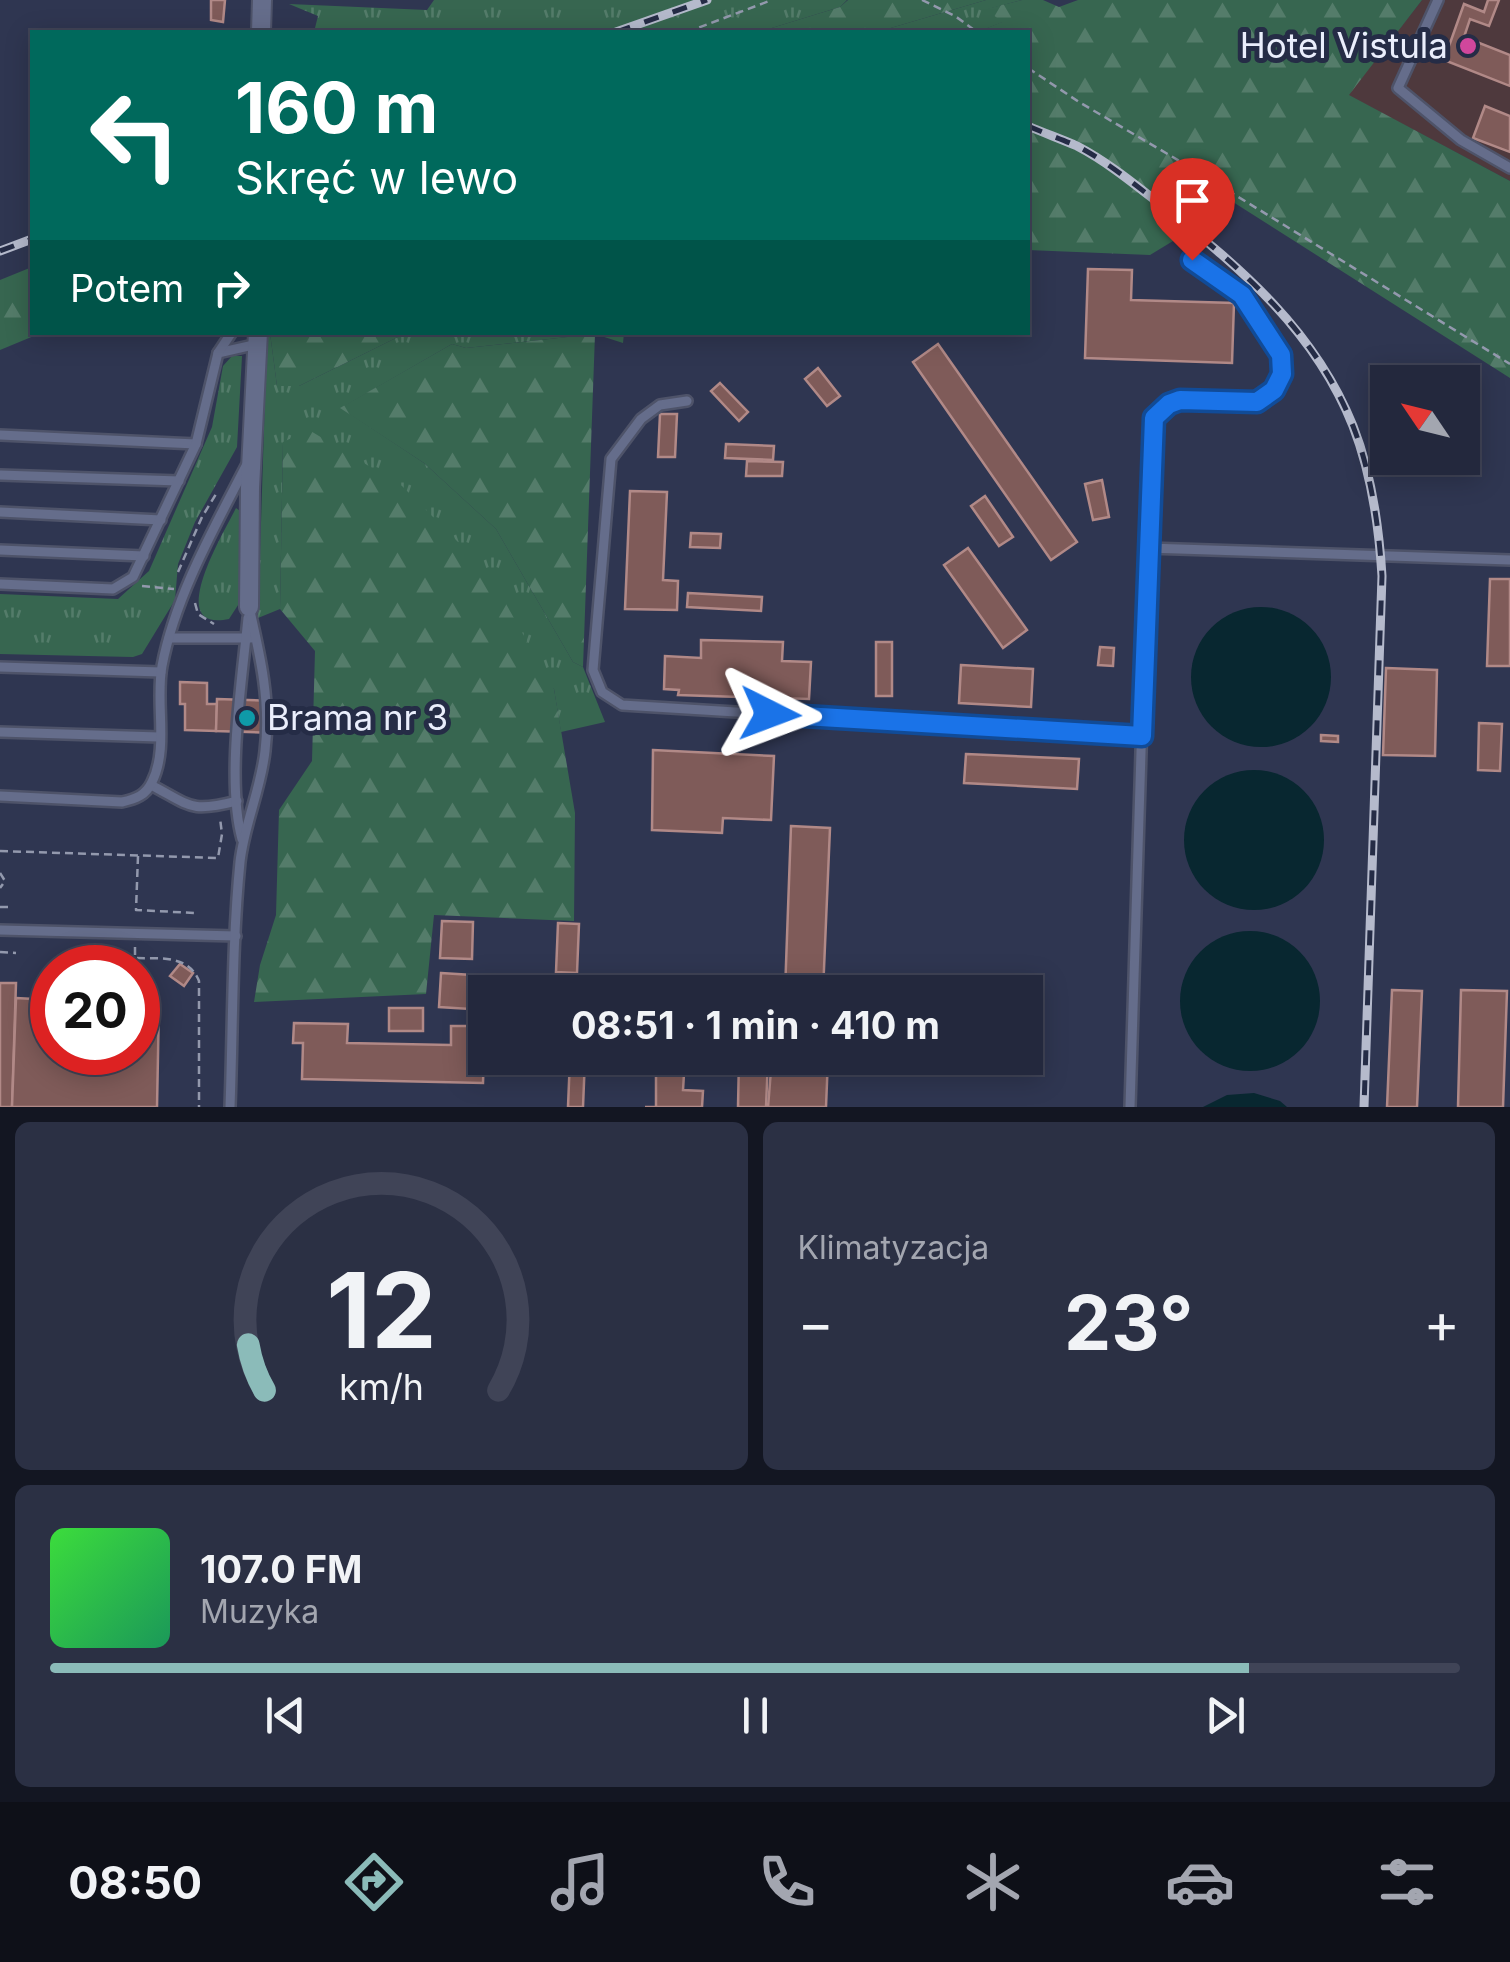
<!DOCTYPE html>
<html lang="pl">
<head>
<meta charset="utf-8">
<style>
  body { margin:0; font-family:Inter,sans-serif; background:#2b3044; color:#f1f3f6; height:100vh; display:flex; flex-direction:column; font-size:38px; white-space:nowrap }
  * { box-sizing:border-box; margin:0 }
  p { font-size:32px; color:#a3a6b0 }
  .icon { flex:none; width:55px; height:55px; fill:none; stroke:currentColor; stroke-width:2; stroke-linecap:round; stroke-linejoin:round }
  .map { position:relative; height:1107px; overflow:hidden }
  .drawer { display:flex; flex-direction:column; gap:15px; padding:15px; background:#131622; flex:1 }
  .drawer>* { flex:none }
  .hud { position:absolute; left:30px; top:30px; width:1000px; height:305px; border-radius:0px; box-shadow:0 5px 25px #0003,0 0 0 2px #404457; background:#00695c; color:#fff; overflow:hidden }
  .needle { width:65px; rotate:305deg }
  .tools { position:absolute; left:1370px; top:365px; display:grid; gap:20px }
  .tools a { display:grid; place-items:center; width:110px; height:110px; border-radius:0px; background:#23283d; box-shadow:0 5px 25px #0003,0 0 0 2px #404457; font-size:50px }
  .speed { position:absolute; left:30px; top:945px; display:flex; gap:20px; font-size:50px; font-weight:700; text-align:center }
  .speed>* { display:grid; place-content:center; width:130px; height:130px; border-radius:50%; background:#23283d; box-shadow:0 5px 25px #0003,0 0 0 2px #404457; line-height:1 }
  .speed .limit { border:15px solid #d22; background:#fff; color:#111 }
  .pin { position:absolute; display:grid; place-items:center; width:85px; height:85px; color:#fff; margin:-102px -42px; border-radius:50% 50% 50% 0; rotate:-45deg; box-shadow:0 0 10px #0007 }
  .pin .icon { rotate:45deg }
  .me { position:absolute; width:110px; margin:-55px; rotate:93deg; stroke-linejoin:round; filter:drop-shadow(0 0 8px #0008) }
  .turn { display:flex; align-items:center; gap:35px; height:210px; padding:0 40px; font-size:45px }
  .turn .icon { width:130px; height:130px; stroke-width:2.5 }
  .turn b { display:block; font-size:70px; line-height:85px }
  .then { display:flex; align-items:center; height:95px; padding:0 40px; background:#0003; gap:20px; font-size:38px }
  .big { font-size:75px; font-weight:700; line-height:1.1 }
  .drawer .widget { flex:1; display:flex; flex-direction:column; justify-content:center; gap:15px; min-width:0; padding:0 35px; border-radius:15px; background:#2b3044 }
  .drawer .dial { align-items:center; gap:0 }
  .dial svg { height:260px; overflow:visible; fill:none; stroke:#404457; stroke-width:7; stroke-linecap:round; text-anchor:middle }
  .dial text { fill:#f1f3f6; stroke:none }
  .song { display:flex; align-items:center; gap:30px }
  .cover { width:120px; height:120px; border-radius:15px; background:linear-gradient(135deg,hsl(120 70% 55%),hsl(150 70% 35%)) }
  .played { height:10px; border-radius:5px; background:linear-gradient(90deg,#8bbbb9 85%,#404457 85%) }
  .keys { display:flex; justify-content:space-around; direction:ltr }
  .heat { display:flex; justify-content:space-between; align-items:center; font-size:55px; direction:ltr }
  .drawer .tiles { flex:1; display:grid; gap:15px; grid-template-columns:1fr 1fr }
  .widget:last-child { grid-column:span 2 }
  .trip { position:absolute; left:468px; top:975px; width:575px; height:100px; border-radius:0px; background:#23283d; box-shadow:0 5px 25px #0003,0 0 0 2px #404457; font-weight:700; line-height:100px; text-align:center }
  .tabs { display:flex; height:160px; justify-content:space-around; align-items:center; background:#0e1018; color:#a3a6b0 }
  .tabs .icon { width:70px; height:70px }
  .tabs .selected { color:#8bbbb9 }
  .tabs b { font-size:45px; color:#f1f3f6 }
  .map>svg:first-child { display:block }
  .commercial { fill:#4e393d }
  .grass { fill:url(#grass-tufts) }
  .forest { fill:url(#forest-firs) }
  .water { fill:#082730 }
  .building { fill:#7f5b59; stroke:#b18987; stroke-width:2.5 }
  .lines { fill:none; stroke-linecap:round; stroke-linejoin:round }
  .lane-casing { stroke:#4e5369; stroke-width:14 }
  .street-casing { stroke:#4e5369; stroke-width:22 }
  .path { stroke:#9399ad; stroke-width:2.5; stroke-dasharray:8 5; stroke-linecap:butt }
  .lane { stroke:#656d8b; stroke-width:9 }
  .street { stroke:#656d8b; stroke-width:18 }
  .rail-casing { stroke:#b5bacc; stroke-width:9 }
  .rail { stroke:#252c46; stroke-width:5; stroke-dasharray:15; stroke-linecap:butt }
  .route-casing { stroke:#114b97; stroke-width:25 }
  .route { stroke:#1a73e8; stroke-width:18 }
  .hotel-dot { fill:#d1479c; stroke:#252c46; stroke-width:4 }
  .culture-dot { fill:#0f9aa8; stroke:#252c46; stroke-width:4 }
  .labels { text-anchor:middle; stroke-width:10; stroke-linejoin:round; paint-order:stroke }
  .poi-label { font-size:35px; fill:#eaeefc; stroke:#252c46; text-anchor:end }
</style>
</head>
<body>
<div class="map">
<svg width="1510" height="1107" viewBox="0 0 1510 1107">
  <defs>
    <pattern id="grass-tufts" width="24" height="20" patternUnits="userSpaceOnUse" patternTransform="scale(2.5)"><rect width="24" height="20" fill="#376650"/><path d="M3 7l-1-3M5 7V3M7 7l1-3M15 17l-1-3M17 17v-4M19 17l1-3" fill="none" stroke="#547c6a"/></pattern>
    <pattern id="forest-firs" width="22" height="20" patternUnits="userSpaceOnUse" patternTransform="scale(2.5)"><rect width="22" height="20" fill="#376650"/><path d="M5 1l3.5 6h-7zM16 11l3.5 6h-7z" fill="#547c6a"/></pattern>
  </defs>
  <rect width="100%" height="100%" fill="#2f3651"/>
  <polygon class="commercial" points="1422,0 1510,0 1510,181 1348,95"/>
  <g class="grass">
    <polygon points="434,0 847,0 840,7 759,32 314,32 318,16 289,4 427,10"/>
    <polygon points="986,0 1022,0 988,9 1003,22 977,32 877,32"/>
    <polygon points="267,333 270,333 277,386 299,386 406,333 624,333 623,343 595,334 466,348 452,344 341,408 424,463 496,529 573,662 583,667 605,722 561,732 554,689 283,442 280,609 258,618"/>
    <polygon points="232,356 242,356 237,447 195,522 178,564 175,600 142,654 133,657 0,654 0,594 118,599 149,571 212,427 223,366"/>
    <path d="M236 508 240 511V602L229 619C162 633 226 529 236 508Z"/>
  </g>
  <g class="forest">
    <polygon points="848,0 986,0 877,32 759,32 840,7"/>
    <polygon points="1022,0 1043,0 1059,7 1078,0 1422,0 1349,95 1510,181 1510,378 1211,188 1173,241 1150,255 1028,250 1028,32 977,32 1002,22 986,9"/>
    <polygon points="32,267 32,332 41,333 0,350 0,280"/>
    <polygon points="270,333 270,332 406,333 299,386 277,386"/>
    <polygon points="595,334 583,667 573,662 496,529 424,463 340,408 452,344 466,348"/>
    <polygon points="309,430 402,486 488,572 554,689 575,813 574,921 434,915 426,994 254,1002 260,965 276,915 279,810 312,761 315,651 280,609 283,442"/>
  </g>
  <g class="water">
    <circle cx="1261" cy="677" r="70"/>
    <circle cx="1254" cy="840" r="70"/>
    <circle cx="1250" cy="1001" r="70"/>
    <polygon points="1254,1093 1280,1101 1287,1107 1203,1107 1227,1095"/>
  </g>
  <g class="building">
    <polygon points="211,0 225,0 223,22 211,20"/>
    <polygon points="1488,0 1499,0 1489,26 1470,19 1464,37 1510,55 1510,86 1444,60 1464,4 1484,12"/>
    <polygon points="1485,106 1510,116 1510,152 1473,138"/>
    <polygon points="1088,269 1132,270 1131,300 1234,303 1232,363 1085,358"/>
    <polygon points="938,344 1077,542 1051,560 913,362"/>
    <polygon points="818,368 840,396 827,406 805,379"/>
    <polygon points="720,383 748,412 739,421 711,391"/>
    <polygon points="660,414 677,414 675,457 658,457"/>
    <polygon points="726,444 774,446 773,460 725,458"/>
    <polygon points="747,461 783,462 782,476 746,476"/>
    <polygon points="1102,480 1109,517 1093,520 1085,484"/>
    <polygon points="630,491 667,492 663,580 678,581 677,610 625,609"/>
    <polygon points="985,496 1013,537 999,546 971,506"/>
    <polygon points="691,533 721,534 720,548 690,547"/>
    <polygon points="968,548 1027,630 1003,648 944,565"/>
    <polygon points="1490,579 1510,579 1510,666 1487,666"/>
    <polygon points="688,593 762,597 761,611 687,607"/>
    <polygon points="701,640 783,642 782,661 811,662 809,699 678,695 679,690 664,689 665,656 701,658"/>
    <rect x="876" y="642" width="16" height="54"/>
    <polygon points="1100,647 1114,648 1113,666 1098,665"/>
    <polygon points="961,665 1033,669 1031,707 959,703"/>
    <polygon points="1386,668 1437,670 1435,756 1383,755"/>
    <polygon points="180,682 207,683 207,704 217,704 216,731 185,730 185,704 180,704"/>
    <polygon points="217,699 277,701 276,733 216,731"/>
    <polygon points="1479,723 1502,724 1500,771 1478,770"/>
    <polygon points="1321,735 1338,736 1338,742 1321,741"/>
    <polygon points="653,750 774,756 771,820 723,818 722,833 652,830"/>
    <polygon points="966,754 1079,759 1077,789 964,783"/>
    <polygon points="791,826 830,828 823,992 785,992"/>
    <polygon points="442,921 473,922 472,959 440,958"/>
    <polygon points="558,923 579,924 577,973 556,972"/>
    <polygon points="180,964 193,973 184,986 170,976"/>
    <polygon points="441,973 472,975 470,1009 439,1007"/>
    <polygon points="0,983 16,983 12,1107 0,1107"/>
    <polygon points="1392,990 1422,991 1417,1107 1387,1107"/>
    <polygon points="1461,990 1507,991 1503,1107 1458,1107"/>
    <polygon points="16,998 52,1000 52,1052 138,1052 138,1002 159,1003 157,1107 12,1107"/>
    <rect x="389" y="1008" width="34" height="23"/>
    <polygon points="294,1023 348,1024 347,1043 451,1045 451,1026 485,1026 483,1083 302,1079 303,1043 293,1043"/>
    <polygon points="570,1058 585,1058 583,1107 568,1107"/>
    <polygon points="739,1058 768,1059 766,1107 738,1107"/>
    <polygon points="772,1058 828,1058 826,1107 768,1107"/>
    <polygon points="656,1073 684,1074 683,1090 703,1091 702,1107 645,1107 656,1107"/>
  </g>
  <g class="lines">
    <defs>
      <g id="lane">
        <polyline points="1438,0 1398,88 1461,140 1510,168"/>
        <polyline points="218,353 258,344"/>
        <polyline points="687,401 660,405 641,419 611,459 593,670 602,692 622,705 1142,737"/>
        <polyline points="0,435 196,444"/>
        <polyline points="0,475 179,481"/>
        <polyline points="0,512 161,520"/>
        <polyline points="1148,548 1510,560"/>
        <polyline points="0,550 144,556"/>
        <polyline points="0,584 113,589 133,577 196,444 218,353 232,332"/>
        <polyline points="169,638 251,638"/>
        <polyline points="0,667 161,672"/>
        <polyline points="0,732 159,737"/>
        <path d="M151 785C191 806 190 813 237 801"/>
        <path d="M0 796 122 802C136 799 146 795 152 782 169 748 155 702 162 666 175 597 214 528 246 466"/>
        <path d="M242 839C226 780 242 681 248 618"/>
        <polyline points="0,930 236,936"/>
        <path d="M230 1107C233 1026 232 943 240 862 244 825 261 789 265 751 271 701 260 655 249 607"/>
        <path d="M1130 1107 1151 430C1167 362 1276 446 1282 364L1275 345 1242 295 1192 260"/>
      </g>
      <g id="street">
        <polyline points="261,32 262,0"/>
        <polyline points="249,607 250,488 258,332"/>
      </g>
    </defs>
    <use href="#lane" class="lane-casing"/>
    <use href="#street" class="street-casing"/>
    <g class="path">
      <polyline points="922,0 955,16 977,32"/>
      <polyline points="687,32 772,0"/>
      <polyline points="1028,68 1079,102 1188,166 1510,364"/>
      <polyline points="178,572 202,517 216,494"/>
      <polyline points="142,586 174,589"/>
      <polyline points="195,603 198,614 214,624"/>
      <polyline points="0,851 218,858 222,834 220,818"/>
      <polyline points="138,856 136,910 195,913"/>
      <polyline points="0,873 5,881 0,888"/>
      <polyline points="0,907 11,907"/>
      <path d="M135 947V958C159 959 188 954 199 981V1107"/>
      <polyline points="0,952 16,953"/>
    </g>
    <use href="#lane" class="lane"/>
    <use href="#street" class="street"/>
    <defs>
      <g id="rail">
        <polyline points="616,32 707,0"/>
        <path d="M1028 126C1044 133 1061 139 1077 146 1108 162 1138 187 1165 208 1242 269 1315 331 1353 426 1371 472 1379 527 1382 576L1364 1107"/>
        <polyline points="0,251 32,239"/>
      </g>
    </defs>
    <use href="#rail" class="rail-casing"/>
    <use href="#rail" class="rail"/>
  </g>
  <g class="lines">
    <defs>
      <polyline id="route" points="770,714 1142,736 1154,418 1169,404 1180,400 1257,402 1274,390 1282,374 1281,355 1242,295 1192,260"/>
    </defs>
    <use href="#route" class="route-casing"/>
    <use href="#route" class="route"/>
  </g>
  <circle class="hotel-dot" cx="1468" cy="46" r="10"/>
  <circle class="culture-dot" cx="247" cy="718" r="10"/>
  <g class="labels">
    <g class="poi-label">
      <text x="1448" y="58">Hotel Vistula</text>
      <text x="267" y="730" text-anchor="start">Brama nr 3</text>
    </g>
  </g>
</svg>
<div class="tools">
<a><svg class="needle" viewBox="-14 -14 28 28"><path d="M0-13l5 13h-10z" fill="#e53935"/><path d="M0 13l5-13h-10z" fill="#a3a6b0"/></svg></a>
</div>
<div class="speed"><div class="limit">20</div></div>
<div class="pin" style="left:1192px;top:260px;background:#d93025"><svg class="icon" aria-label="arrive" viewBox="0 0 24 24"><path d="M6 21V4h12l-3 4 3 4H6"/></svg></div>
<svg class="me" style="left:770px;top:714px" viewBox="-20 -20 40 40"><path d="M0-17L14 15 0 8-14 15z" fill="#1a73e8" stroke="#fff" stroke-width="4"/></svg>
<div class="trip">08:51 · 1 min · 410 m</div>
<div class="hud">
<div class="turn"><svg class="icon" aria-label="left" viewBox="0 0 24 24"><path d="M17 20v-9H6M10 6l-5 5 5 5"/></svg><div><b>160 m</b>Skręć w lewo</div></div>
<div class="then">Potem<svg class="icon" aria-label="right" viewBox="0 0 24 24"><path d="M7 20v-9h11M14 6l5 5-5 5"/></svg></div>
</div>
</div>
<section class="drawer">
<div class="tiles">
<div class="widget dial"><svg viewBox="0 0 100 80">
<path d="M14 69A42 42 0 1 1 86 69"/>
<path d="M14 69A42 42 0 0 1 9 55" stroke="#8bbbb9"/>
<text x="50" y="56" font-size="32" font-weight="700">12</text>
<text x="50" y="72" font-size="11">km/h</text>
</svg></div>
<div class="widget"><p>Klimatyzacja</p>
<div class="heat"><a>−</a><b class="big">23°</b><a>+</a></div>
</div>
<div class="widget">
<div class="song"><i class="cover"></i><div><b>107.0 FM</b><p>Muzyka</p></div></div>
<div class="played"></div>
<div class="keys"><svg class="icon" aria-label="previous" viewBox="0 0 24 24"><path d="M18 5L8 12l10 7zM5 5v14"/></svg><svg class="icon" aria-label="pause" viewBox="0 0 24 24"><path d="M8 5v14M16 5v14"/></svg><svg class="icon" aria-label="next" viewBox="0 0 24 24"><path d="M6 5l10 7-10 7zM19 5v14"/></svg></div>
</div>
</div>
</section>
<nav class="tabs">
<b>08:50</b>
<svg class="icon selected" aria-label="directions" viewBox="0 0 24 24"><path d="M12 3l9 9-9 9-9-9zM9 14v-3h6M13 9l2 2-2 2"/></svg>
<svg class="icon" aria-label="music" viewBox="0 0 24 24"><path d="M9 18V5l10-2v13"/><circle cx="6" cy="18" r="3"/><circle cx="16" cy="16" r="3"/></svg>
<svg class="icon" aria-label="phone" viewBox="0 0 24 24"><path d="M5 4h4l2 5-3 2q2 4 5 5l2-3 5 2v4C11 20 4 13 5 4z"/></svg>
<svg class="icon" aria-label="climate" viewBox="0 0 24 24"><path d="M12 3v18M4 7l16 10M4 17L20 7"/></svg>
<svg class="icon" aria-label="car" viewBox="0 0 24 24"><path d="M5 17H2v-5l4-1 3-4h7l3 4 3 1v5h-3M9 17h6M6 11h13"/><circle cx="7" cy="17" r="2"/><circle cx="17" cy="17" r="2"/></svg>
<svg class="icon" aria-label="filters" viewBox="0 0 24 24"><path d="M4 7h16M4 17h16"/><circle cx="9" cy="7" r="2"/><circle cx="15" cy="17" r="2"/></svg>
</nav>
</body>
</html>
